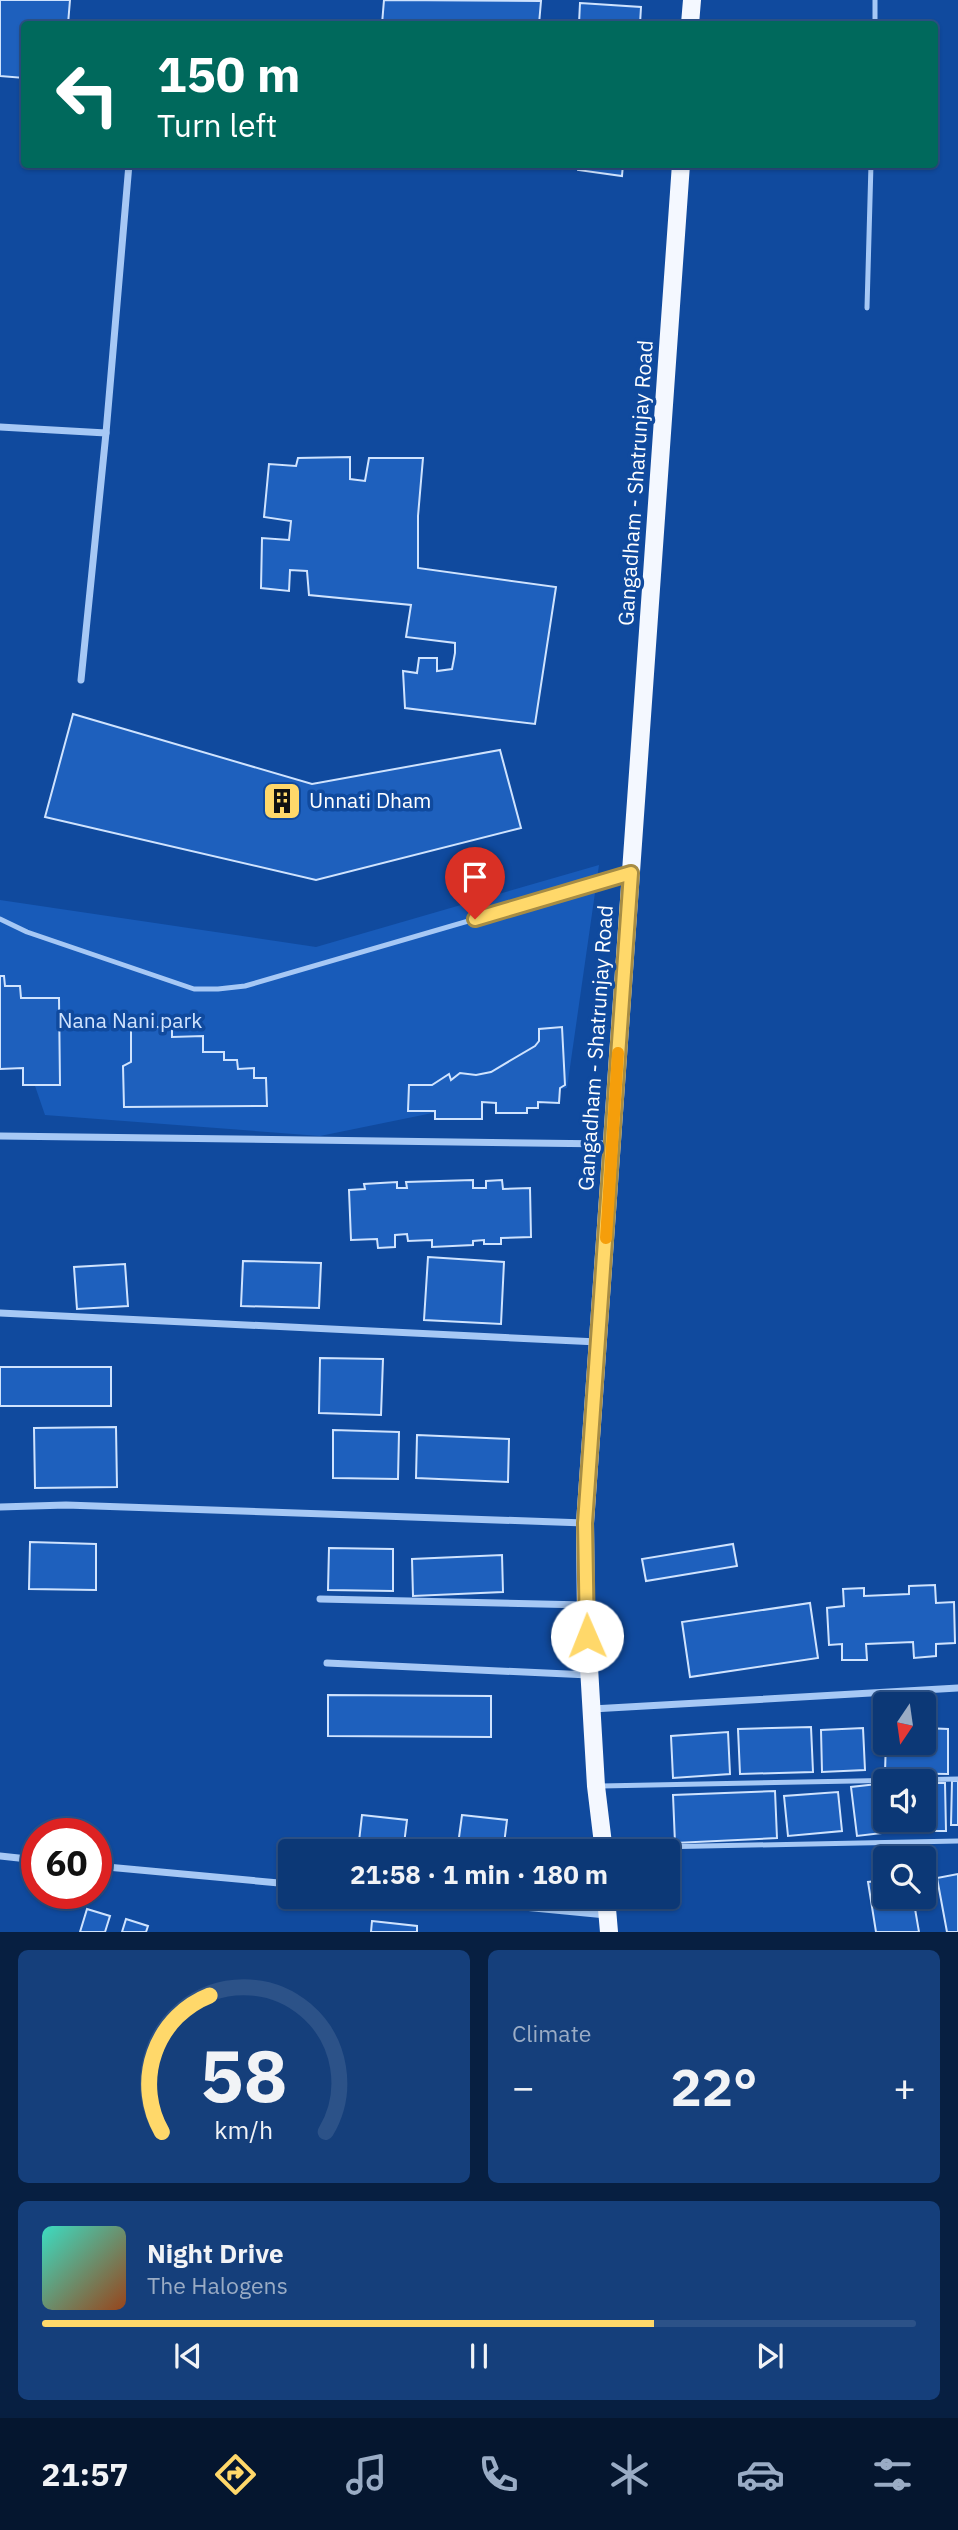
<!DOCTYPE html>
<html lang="en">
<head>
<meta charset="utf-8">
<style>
  body { margin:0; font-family:"IBM Plex Sans",sans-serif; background:#153f7b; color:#f1f3f6; height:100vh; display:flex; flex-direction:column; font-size:26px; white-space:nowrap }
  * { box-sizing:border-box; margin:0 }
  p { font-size:23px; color:#9aacc5 }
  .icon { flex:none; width:38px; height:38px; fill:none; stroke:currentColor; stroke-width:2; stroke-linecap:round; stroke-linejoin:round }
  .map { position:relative; height:1932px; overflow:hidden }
  .sheet { display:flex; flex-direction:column; gap:18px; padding:18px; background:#071f41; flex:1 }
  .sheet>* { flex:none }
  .guide { position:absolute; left:21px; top:21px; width:917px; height:147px; border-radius:7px; box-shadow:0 2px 5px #0004,0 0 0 2px #2c5288; background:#00695c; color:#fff; overflow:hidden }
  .needle { width:46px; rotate:193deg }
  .controls { position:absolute; left:873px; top:1692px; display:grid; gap:14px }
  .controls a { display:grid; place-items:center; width:63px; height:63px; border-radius:7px; background:#0c3876; box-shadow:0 2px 5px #0004,0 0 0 2px #2c5288; font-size:35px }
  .speed { position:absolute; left:21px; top:1818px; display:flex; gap:14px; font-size:35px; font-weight:700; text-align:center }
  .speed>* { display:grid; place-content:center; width:91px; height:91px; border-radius:50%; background:#0c3876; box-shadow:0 2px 5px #0004,0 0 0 2px #2c5288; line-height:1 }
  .speed .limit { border:10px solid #d22; background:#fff; color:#111 }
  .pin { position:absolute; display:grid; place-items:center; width:60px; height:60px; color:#fff; margin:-72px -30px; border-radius:50% 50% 50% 0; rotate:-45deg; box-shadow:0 0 7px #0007 }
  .pin .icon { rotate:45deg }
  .me { position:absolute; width:77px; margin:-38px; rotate:359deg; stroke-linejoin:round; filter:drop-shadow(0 0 5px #0008) }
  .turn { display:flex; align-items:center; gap:24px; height:147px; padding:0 21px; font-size:32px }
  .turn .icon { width:91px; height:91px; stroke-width:2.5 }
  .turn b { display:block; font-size:49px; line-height:60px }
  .big { font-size:52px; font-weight:700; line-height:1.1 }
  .sheet .tile { flex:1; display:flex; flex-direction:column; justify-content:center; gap:10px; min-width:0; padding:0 24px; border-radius:10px; background:#153f7b }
  .sheet .dial { align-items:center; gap:0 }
  .dial svg { height:182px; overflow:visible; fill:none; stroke:#2c5288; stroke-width:7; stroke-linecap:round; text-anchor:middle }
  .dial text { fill:#f1f3f6; stroke:none }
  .song { display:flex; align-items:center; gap:21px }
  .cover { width:84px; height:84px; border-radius:10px; background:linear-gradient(135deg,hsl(170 70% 55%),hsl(20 70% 35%)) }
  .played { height:7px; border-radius:4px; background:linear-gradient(90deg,#ffd86a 70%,#2c5288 70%) }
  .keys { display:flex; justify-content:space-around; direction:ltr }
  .heat { display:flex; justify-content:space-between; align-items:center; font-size:38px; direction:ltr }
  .sheet .tiles { flex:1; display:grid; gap:18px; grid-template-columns:1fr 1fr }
  .tile:last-child { grid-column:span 2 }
  .trip { position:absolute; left:278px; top:1839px; width:402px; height:70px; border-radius:7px; background:#0c3876; box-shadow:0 2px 5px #0004,0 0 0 2px #2c5288; font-weight:700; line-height:70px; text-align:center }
  .dock { display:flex; height:112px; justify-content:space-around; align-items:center; background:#05162f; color:#9aacc5 }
  .dock .icon { width:49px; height:49px }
  .dock .current { color:#ffd86a }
  .dock b { font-size:32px; color:#f1f3f6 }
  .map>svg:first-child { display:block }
  .green { fill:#185bb9 }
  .building { fill:#1e60bd; stroke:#cfe3fe; stroke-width:2 }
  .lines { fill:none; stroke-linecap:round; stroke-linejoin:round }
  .lane { stroke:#a6c8f5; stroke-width:5 }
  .street { stroke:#a6c8f5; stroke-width:7 }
  .primary { stroke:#f4f8ff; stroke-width:18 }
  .route-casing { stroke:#a68c45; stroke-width:18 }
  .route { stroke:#ffd86a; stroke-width:12 }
  .slow { stroke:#f59e0b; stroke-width:12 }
  .labels { text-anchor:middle; stroke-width:7; stroke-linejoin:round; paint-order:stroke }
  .street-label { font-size:21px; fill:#fff; stroke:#104a9e }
  .poi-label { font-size:21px; fill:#fff; stroke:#104a9e; text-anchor:start }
  .park-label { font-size:21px; fill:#cfe3fe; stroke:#104a9e }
</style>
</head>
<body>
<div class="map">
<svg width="958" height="1932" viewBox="0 0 958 1932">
  <rect width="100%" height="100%" fill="#104a9e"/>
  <polygon class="green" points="599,865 567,1088 457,1108 320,1136 45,1115 0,984 0,900 316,947"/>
  <g class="building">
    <polygon points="0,0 70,0 68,24 24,24 24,78 0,76"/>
    <polygon points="384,0 541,1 539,24 382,24"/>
    <polygon points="580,3 641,7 640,24 579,24"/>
    <polygon points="578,164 623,164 622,176 578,170"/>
    <polygon points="350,457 350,479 365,481 369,458 423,458 418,516 418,568 556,587 535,724 405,708 403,671 417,673 419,658 437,658 437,671 452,669 455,653 455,643 406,637 411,605 309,595 307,571 290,570 289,591 261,588 262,538 289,540 291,521 264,517 269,464 296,466 298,458"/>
    <polygon points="73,714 312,784 500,750 521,828 316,880 45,817"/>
    <polygon points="0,976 4,976 5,986 20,986 21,998 59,998 60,1085 23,1085 23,1068 0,1069"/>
    <polygon points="131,1027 172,1027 172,1037 203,1036 203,1052 224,1052 224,1060 237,1060 238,1069 254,1068 254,1078 266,1078 267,1106 124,1107 123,1066 131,1062"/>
    <polygon points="562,1027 565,1085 560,1088 559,1103 538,1102 538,1108 527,1108 527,1113 496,1113 496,1103 482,1102 482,1119 435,1119 435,1111 408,1111 409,1085 432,1085 449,1074 451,1080 460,1073 476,1075 491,1072 535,1046 539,1041 539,1029"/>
    <polygon points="473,1180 473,1188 486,1188 486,1181 502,1180 503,1189 530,1188 531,1237 501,1238 501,1244 484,1244 484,1240 473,1241 473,1245 432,1247 432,1240 408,1241 407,1234 395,1235 395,1247 378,1248 377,1239 351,1240 349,1190 365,1189 364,1184 397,1182 397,1188 407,1188 406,1182"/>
    <polygon points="428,1257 504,1262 501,1324 424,1320"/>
    <polygon points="243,1261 321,1263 319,1308 241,1306"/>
    <polygon points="125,1264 128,1306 77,1309 74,1267"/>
    <polygon points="320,1358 383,1359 381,1415 319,1413"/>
    <rect x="0" y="1367" width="111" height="39"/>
    <polygon points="116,1427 117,1487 35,1488 34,1428"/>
    <polygon points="333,1430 399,1432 398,1479 333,1478"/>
    <polygon points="417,1435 509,1439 508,1482 416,1478"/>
    <polygon points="30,1542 96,1544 96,1590 29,1589"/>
    <polygon points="733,1544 737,1566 646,1581 642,1559"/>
    <polygon points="329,1548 393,1549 393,1591 328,1590"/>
    <polygon points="502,1555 503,1592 413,1596 412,1559"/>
    <polygon points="935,1585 936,1603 954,1602 955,1643 936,1644 936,1656 914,1658 913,1642 866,1644 867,1660 842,1660 842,1644 829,1645 827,1608 844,1606 843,1589 864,1588 864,1596 909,1594 909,1586"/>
    <polygon points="810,1603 818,1658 690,1677 682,1622"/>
    <polygon points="328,1695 491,1696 491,1737 328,1736"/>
    <polygon points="811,1727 813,1772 740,1774 738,1729"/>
    <polygon points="863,1728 865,1770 822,1772 821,1730"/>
    <polygon points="924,1728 948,1729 948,1774 885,1773 886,1739 886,1743 924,1743"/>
    <polygon points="728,1732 730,1774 673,1778 671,1736"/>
    <polygon points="952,1781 958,1781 958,1825 951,1825"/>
    <polygon points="886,1783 886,1820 906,1820 907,1830 857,1836 851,1787"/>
    <polygon points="924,1783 945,1783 946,1831 919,1831 919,1820 924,1820"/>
    <polygon points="775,1791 777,1838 675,1843 673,1795"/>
    <polygon points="838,1792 842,1831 788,1836 784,1796"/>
    <polygon points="362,1815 407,1820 403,1852 358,1850"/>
    <polygon points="462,1815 507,1820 503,1852 457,1852"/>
    <polygon points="958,1874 958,1932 947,1932 937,1878"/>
    <polygon points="886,1880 886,1897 913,1897 919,1932 876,1932 868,1882"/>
    <polygon points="87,1909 110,1916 105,1932 80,1932"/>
    <polygon points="126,1919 148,1926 146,1932 122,1932"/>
    <polygon points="372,1921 417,1926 417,1932 371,1932"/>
  </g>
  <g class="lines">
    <g class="lane">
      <polyline points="875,24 875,0"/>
      <polyline points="867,308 871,164"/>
      <polyline points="0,919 27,932 194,989 218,989 245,986 626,875"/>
      <polyline points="601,1786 958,1779"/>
      <polyline points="607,1848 958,1841"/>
    </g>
    <g class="street">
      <polyline points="0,427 106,433 129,164"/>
      <polyline points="81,680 106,433"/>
      <polyline points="0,1136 611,1144"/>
      <polyline points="0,1313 598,1342"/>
      <polyline points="0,1507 66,1505 585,1523"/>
      <polyline points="320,1599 585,1605"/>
      <polyline points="327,1663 589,1675"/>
      <polyline points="592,1709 958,1688"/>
      <polyline points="0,1856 37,1860"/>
      <polyline points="96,1866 290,1884"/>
      <polyline points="420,1897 606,1915"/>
    </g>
    <g class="primary">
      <polyline points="690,24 692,0"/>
      <polyline points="604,1852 596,1786 586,1616 585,1523 681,164"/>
      <polyline points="606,1897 609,1932"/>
    </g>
  </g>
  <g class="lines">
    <defs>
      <polyline id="route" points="475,919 631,873 585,1523 587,1636"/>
    </defs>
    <use href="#route" class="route-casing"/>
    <use href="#route" class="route"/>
    <polyline class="slow" points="606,1238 618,1053"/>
  </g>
  <defs>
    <symbol id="building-square" viewBox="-11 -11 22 22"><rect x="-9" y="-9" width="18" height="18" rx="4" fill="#ffd86a" stroke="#104a9e"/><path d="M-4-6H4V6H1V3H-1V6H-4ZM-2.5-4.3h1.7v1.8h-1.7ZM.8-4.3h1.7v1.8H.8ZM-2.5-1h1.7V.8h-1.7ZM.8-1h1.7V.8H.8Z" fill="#111"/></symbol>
  </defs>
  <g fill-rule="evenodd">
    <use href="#building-square" x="260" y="779" width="44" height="44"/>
  </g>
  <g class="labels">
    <g class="street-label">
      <text transform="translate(636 483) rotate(-86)" y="7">Gangadham - Shatrunjay Road</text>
      <text transform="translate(596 1048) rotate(-86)" y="7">Gangadham - Shatrunjay Road</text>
    </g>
    <g class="poi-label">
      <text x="309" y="808">Unnati Dham</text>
    </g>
    <g class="park-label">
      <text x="130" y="1028">Nana Nani park</text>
    </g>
  </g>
</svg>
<div class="controls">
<a><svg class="needle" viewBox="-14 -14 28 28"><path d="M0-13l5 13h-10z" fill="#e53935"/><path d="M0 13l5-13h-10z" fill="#9aacc5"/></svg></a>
<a><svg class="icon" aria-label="sound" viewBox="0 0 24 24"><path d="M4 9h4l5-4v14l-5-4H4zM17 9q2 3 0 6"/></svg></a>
<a><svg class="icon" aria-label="search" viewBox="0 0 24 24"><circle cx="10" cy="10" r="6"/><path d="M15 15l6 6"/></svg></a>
</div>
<div class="speed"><div class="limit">60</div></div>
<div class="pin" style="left:475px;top:919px;background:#d93025"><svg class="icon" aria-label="arrive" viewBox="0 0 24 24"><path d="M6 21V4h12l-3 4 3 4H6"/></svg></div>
<svg class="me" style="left:587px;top:1636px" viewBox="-20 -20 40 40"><circle r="19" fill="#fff"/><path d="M0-13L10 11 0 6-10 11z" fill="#ffd86a"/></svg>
<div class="trip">21:58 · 1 min · 180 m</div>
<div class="guide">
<div class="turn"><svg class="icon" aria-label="left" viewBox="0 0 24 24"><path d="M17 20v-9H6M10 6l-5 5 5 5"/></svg><div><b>150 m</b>Turn left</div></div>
</div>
</div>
<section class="sheet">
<div class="tiles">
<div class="tile dial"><svg viewBox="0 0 100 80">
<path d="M14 69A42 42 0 1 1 86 69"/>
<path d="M14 69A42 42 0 0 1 35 9" stroke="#ffd86a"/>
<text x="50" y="56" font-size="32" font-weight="700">58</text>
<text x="50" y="72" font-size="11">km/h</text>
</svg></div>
<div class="tile"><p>Climate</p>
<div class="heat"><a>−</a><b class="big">22°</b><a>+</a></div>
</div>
<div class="tile">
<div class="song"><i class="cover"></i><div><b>Night Drive</b><p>The Halogens</p></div></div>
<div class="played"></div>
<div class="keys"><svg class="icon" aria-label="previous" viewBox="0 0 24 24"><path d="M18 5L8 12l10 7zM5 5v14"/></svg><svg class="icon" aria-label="pause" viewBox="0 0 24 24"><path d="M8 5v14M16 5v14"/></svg><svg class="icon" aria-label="next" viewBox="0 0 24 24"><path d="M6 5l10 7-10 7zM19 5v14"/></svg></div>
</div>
</div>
</section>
<nav class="dock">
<b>21:57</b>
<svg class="icon current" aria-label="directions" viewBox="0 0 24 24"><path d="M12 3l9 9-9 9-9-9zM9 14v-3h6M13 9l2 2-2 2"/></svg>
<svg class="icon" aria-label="music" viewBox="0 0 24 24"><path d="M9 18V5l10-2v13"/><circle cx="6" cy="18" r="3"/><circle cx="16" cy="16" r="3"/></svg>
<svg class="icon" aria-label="phone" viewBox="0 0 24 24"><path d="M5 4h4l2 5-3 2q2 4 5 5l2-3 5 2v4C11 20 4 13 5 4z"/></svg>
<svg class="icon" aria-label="climate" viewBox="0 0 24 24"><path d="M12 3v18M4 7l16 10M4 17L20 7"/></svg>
<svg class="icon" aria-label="car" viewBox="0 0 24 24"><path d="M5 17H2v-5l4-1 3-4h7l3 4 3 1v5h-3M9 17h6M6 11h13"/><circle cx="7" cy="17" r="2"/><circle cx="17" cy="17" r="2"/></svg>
<svg class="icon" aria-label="filters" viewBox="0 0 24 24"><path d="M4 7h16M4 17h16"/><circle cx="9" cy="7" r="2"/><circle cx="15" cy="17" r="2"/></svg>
</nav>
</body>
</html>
